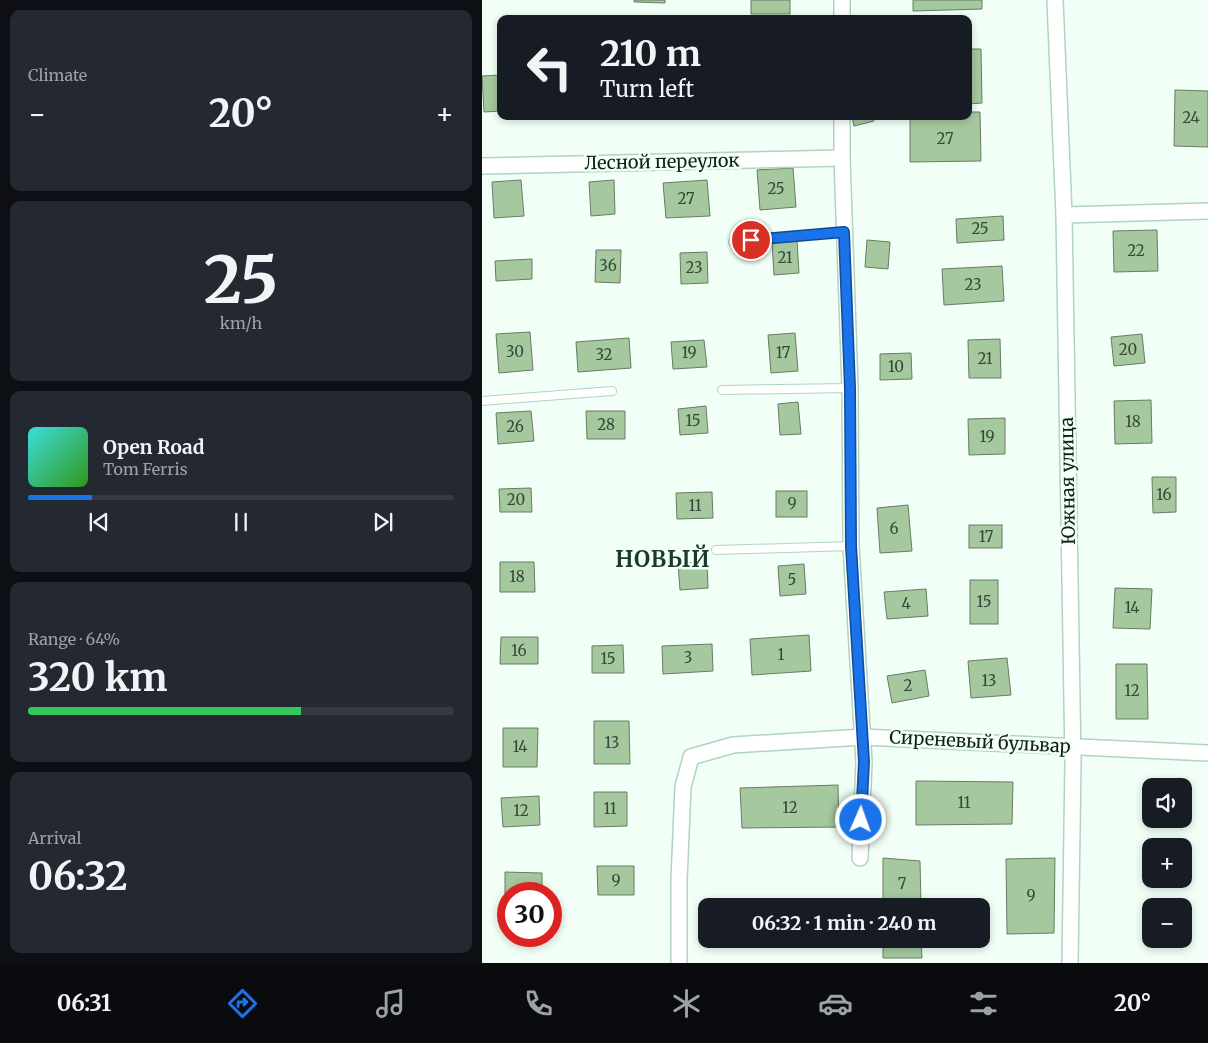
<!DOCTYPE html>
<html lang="en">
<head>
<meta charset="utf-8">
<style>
  body { margin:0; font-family:Merriweather,serif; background:#242831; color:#f1f3f6; height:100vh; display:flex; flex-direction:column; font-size:19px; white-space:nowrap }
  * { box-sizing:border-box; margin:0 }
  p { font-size:16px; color:#9ea1a6 }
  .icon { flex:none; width:28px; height:28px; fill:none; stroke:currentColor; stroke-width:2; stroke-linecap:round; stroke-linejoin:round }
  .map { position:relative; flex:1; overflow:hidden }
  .sheet { display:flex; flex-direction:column; gap:10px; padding:10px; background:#0d0f14; width:482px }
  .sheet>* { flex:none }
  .guide { position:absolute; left:15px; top:15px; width:475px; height:105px; border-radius:10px; box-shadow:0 2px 8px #0003; background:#171b24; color:#f1f3f6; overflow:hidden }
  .fabs { position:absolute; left:660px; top:778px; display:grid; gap:10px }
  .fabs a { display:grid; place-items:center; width:50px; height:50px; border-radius:10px; background:#171b24; box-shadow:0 2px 8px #0003; font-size:25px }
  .speed { position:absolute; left:15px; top:882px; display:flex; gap:10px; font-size:25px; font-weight:700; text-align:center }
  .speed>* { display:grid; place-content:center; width:65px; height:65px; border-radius:50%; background:#171b24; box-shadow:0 2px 8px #0003; line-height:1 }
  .speed .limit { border:8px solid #d22; background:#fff; color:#111 }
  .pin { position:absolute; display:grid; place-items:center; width:42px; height:42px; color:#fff; margin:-21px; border:2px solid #fff; border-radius:50%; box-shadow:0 1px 5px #0007 }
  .me { position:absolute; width:55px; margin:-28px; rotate:2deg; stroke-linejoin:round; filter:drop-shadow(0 0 4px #0008) }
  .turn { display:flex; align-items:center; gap:18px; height:105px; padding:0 20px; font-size:22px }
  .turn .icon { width:65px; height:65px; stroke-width:2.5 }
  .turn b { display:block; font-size:35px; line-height:42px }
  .big { font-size:38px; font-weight:700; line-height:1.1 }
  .sheet .tile { flex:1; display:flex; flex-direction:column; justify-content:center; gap:8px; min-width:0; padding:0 18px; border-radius:10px; background:#242831 }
  .sheet .dial { align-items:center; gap:0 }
  .dial b { font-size:65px; line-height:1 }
  .song { display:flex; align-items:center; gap:15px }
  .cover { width:60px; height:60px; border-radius:8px; background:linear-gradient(135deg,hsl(180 70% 55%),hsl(110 70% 35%)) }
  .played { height:5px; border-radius:2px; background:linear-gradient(90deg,#1a73e8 15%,#363941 15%) }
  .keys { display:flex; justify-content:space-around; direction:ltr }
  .heat { display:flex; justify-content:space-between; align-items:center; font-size:28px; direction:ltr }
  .charge { height:8px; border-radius:4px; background:linear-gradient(90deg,#34c759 64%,#363941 0) }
  .trip { position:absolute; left:216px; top:898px; width:292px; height:50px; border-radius:10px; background:#171b24; box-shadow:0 2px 8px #0003; font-weight:700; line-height:50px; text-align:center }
  .menu { display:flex; height:80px; justify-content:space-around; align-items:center; background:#090b0e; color:#9ea1a6 }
  .menu .icon { width:35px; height:35px }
  .menu .current { color:#1a73e8 }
  .menu b { font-size:22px; color:#f1f3f6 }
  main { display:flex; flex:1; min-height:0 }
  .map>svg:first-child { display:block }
  .building { fill:#a5c89e; stroke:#677c63 }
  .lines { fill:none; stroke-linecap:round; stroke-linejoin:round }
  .service-casing { stroke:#b0d4c0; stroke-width:10 }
  .minor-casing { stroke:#b0d4c0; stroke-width:18 }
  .service { stroke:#fff; stroke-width:8 }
  .minor { stroke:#fff; stroke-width:15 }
  .route-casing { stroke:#114b97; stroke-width:12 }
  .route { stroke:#1a73e8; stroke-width:9 }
  .labels { text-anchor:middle; stroke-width:5; stroke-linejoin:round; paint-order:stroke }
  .number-label { font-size:15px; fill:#364839 }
  .street-label { font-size:18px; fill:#111e17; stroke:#f1fff7 }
  .district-label { font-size:22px; font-weight:bold; letter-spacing:1px; fill:#1b3a2a; stroke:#f1fff7 }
</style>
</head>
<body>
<main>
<section class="sheet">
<div class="tile"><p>Climate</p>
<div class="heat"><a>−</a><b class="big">20°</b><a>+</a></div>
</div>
<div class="tile dial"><b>25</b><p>km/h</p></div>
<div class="tile">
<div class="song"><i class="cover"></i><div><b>Open Road</b><p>Tom Ferris</p></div></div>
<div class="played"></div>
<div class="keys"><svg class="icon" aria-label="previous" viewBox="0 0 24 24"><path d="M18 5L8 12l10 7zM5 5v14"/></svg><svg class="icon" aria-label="pause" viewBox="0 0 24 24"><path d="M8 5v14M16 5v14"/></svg><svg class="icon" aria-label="next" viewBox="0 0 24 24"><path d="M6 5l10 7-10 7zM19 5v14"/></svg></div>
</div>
<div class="tile"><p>Range · 64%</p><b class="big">320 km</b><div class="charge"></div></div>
<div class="tile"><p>Arrival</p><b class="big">06:32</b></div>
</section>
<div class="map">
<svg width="726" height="963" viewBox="0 0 726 963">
  <rect width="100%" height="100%" fill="#f1fff7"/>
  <g class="building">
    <polygon points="152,0 183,0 183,3 152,2"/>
    <rect x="269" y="0" width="39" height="14"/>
    <polygon points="431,0 500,0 500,9 431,11"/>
    <polygon points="486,49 499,49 500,103 486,104"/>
    <polygon points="19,75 19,111 2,112 0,76"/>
    <polygon points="693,90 726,91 726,147 692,146"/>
    <polygon points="486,112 498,112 499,161 428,162 428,116 486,116"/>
    <polygon points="370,116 391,116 392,121 372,126"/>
    <polygon points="311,168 314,207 278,210 275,170"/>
    <polygon points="39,180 42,216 12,218 10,182"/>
    <polygon points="132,180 133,214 109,216 107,182"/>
    <polygon points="225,180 228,216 184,218 181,183"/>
    <polygon points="521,216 522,240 475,243 474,219"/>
    <polygon points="675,230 676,271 632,272 631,231"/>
    <polygon points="385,240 408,242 406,269 383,267"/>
    <polygon points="315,241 317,273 292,275 290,243"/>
    <polygon points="114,250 139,250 138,283 113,282"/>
    <polygon points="225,252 226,283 199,284 198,253"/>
    <polygon points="50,259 50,279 14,281 13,261"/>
    <polygon points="520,266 522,301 462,305 460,269"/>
    <polygon points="48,332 51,370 17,373 14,334"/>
    <polygon points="313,333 316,371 289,373 286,335"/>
    <polygon points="660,334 663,363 632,366 629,337"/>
    <polygon points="147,338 149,368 96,372 94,342"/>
    <polygon points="518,339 519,378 487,378 486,340"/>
    <polygon points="222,340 225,367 191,369 189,342"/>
    <polygon points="429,353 430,379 398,380 398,354"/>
    <polygon points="669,400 670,443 633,444 632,401"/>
    <polygon points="316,402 319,434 298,435 296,404"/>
    <polygon points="224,406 226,433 198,435 196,409"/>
    <polygon points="49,411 52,441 16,444 14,413"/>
    <polygon points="104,411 143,411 143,439 105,439"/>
    <polygon points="523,418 523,454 487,455 486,419"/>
    <polygon points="670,477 694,477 694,512 671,513"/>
    <polygon points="49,488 50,512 18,512 17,489"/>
    <rect x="294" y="491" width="31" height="26"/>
    <polygon points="230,492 231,518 195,519 194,493"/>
    <polygon points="426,505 430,551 398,553 395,508"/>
    <rect x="487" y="525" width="33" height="23"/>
    <polygon points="18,562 52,562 53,592 18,592"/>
    <polygon points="225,562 226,588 198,590 196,563"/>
    <polygon points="322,564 324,594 298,596 296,566"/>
    <rect x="488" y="580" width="28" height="44"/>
    <polygon points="633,588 670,589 668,629 631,628"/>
    <polygon points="444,589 446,616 405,619 402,592"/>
    <polygon points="327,635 329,671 270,675 268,639"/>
    <polygon points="19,637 56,637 56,664 18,664"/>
    <polygon points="230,644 231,671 181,674 180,646"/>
    <polygon points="141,645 142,673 110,673 110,646"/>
    <polygon points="525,658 529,695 489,698 486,661"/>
    <polygon points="634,664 665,664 666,719 634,719"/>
    <polygon points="443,670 447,696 410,703 405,676"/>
    <polygon points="112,721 147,721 148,764 112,764"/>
    <polygon points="21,728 56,728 55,767 21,767"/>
    <polygon points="434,781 531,782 530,824 434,825"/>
    <polygon points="356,785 357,827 260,828 258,788"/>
    <polygon points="112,792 145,792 145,826 112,827"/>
    <polygon points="57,796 58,825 21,827 19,798"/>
    <polygon points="401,858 438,861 439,906 401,906"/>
    <polygon points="573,858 572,933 525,934 524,859"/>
    <polygon points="115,866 152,866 152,895 116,895"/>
    <polygon points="23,872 60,873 60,894 26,894 26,900 23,899"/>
    <polygon points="401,939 439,939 440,958 401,958"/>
  </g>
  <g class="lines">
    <defs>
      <g id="service">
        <polyline points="251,242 362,232"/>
        <polyline points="240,390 368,388"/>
        <polyline points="0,401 130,391"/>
        <polyline points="234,550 369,546"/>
      </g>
      <g id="minor">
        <polyline points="573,0 582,215 591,762 588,963"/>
        <polyline points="360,19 360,0"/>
        <polyline points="360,116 360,158 368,388 369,546 382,762 378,858"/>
        <polyline points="0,166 360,158"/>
        <polyline points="582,215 726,211"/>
        <polyline points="197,963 197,880 201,787 209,757 251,745 381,737 726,753"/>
      </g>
    </defs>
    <use href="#service" class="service-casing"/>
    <use href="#minor" class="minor-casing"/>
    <use href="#service" class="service"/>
    <use href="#minor" class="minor"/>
  </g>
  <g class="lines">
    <defs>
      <polyline id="route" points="269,240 362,232 368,388 369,546 382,762 379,820"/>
    </defs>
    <use href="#route" class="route-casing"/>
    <use href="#route" class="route"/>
  </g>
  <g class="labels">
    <g class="number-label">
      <text x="709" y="123">24</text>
      <text x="463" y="144">27</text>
      <text x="294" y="194">25</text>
      <text x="204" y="204">27</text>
      <text x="498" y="234">25</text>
      <text x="654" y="256">22</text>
      <text x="303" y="263">21</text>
      <text x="126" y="271">36</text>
      <text x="212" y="273">23</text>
      <text x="491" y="290">23</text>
      <text x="646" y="355">20</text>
      <text x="33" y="357">30</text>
      <text x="207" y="358">19</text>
      <text x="301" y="358">17</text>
      <text x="122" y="360">32</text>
      <text x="503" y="364">21</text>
      <text x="414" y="372">10</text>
      <text x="211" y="426">15</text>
      <text x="651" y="427">18</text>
      <text x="124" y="430">28</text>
      <text x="33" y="432">26</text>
      <text x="505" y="442">19</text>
      <text x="682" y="500">16</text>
      <text x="34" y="505">20</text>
      <text x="310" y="509">9</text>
      <text x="213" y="511">11</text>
      <text x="412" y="534">6</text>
      <text x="504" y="542">17</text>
      <text x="35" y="582">18</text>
      <text x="310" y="585">5</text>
      <text x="502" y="607">15</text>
      <text x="424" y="609">4</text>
      <text x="650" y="613">14</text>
      <text x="37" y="656">16</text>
      <text x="299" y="660">1</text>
      <text x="206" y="663">3</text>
      <text x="126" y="664">15</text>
      <text x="507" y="686">13</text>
      <text x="426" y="691">2</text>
      <text x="650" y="696">12</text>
      <text x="130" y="748">13</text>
      <text x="38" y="752">14</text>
      <text x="482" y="808">11</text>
      <text x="308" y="813">12</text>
      <text x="128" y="814">11</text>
      <text x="39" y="816">12</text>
      <text x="134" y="886">9</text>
      <text x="420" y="889">7</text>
      <text x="549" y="901">9</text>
    </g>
    <g class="street-label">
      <text transform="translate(180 162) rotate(-1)" y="6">Лесной переулок</text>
      <text transform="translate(586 481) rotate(-91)" y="6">Южная улица</text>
      <text transform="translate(498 742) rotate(3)" y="6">Сиреневый бульвар</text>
    </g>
    <g class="district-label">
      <text x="181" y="567">НОВЫЙ</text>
    </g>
  </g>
</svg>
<div class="fabs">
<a><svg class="icon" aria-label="sound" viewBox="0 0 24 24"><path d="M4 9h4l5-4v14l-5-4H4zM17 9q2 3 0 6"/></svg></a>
<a>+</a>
<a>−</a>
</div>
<div class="speed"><div class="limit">30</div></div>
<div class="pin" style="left:269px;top:240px;background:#d93025"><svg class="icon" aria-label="arrive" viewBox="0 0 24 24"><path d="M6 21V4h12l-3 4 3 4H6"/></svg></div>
<svg class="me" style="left:379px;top:820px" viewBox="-20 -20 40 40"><circle r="17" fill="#1a73e8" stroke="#fff" stroke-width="3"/><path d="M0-11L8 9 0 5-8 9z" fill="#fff"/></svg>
<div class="trip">06:32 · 1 min · 240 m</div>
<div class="guide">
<div class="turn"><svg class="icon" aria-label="left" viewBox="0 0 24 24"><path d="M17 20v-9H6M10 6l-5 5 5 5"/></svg><div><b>210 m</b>Turn left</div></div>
</div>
</div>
</main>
<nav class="menu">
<b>06:31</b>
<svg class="icon current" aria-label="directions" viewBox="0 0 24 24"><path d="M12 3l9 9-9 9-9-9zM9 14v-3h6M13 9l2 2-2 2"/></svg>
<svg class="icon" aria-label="music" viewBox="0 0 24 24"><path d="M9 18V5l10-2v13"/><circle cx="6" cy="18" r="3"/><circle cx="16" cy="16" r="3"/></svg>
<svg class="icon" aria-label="phone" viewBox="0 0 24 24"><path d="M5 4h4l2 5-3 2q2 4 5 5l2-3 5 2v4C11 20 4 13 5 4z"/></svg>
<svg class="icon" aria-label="climate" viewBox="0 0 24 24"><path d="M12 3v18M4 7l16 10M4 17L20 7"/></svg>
<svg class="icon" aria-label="car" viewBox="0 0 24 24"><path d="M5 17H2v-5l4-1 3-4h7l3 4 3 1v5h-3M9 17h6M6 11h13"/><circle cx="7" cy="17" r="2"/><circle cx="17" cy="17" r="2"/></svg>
<svg class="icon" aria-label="filters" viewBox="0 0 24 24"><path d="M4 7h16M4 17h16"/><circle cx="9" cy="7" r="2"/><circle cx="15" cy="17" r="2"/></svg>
<b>20°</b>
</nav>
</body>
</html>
